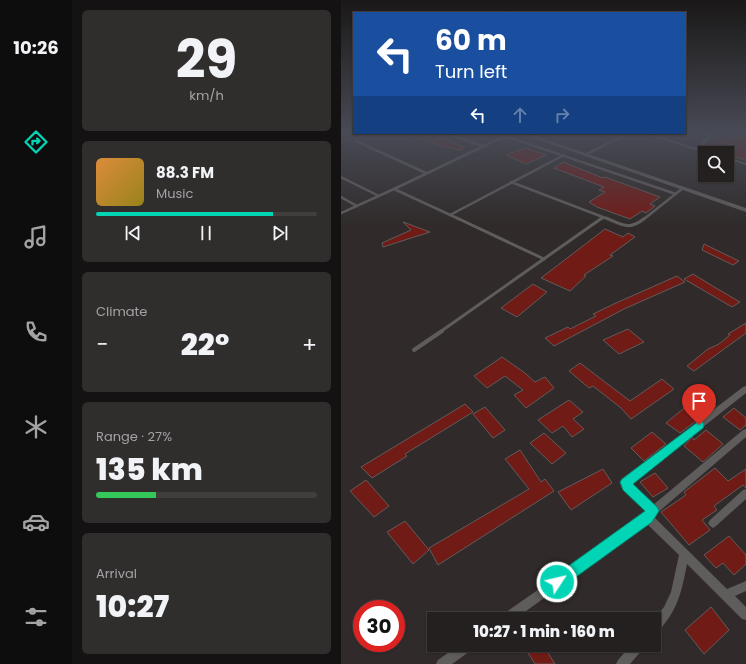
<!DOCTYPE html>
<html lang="en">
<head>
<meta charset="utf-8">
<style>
  body { margin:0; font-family:Poppins,sans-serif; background:#302d2d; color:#f1f3f6; height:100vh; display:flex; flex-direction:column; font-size:15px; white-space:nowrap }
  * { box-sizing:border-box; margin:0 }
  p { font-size:13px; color:#a3a3a5 }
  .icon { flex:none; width:22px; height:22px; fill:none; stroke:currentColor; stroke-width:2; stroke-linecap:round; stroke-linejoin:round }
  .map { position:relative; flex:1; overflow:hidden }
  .drawer { display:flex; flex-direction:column; gap:10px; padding:10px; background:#141212; width:269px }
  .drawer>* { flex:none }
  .banner { position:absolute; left:12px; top:12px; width:333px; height:122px; border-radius:0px; box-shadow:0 1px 3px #0004,0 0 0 1px #413e3e; background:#1a4fa0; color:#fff; overflow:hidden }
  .tools { position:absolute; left:357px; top:146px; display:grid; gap:8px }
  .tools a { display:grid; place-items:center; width:36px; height:36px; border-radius:0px; background:#242020; box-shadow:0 1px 3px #0004,0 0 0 1px #413e3e; font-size:20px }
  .speed { position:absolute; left:12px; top:600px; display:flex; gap:8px; font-size:20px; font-weight:700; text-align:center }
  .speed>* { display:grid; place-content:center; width:52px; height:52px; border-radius:50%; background:#242020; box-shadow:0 1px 3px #0004,0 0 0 1px #413e3e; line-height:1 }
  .speed .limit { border:6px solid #d22; background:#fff; color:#111 }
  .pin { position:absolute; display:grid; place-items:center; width:34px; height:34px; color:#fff; margin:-41px -17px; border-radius:50% 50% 50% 0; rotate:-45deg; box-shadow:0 0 4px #0007 }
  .pin .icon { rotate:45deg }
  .me { position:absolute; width:44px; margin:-22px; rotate:55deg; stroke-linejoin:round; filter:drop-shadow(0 0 3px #0008) }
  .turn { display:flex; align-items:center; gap:14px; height:84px; padding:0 16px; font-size:18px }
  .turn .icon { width:52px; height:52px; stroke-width:2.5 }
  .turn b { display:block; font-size:28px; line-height:34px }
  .lanes { display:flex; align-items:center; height:38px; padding:0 16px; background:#0003; justify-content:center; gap:20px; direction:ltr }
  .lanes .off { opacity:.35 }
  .big { font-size:30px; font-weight:800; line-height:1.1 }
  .drawer .widget { flex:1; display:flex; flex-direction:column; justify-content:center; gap:6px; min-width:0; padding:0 14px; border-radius:6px; background:#302d2d }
  .drawer .dial { align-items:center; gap:0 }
  .dial b { font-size:52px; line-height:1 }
  .song { display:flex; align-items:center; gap:12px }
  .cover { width:48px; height:48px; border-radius:6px; background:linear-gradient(135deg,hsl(30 70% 55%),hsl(50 70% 35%)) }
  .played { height:4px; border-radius:2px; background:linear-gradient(90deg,#01d5b6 80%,#413e3e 80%) }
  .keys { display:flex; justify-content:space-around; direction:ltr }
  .heat { display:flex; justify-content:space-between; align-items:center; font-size:22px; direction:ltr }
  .charge { height:6px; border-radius:3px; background:linear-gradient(90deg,#34c759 27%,#413e3e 0) }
  .trip { position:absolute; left:86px; top:612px; width:234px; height:40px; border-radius:0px; background:#242020; box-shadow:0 1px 3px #0004,0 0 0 1px #413e3e; font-weight:800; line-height:40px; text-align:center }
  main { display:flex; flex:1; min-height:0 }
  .tab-bar { display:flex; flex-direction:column; width:72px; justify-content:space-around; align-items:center; background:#0e0d0d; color:#a3a3a5 }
  .tab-bar .icon { width:28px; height:28px }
  .tab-bar .active { color:#01d5b6 }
  .tab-bar b { font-size:18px; color:#f1f3f6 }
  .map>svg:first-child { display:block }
  .building { fill:#711b17; stroke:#615b5a }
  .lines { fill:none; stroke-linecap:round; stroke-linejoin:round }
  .service-far2 { stroke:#5f5c5c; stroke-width:2.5 }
  .service-far1 { stroke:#5f5c5c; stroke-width:3 }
  .service { stroke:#5f5c5c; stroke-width:4 }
  .minor { fill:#5f5c5c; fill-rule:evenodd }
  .tertiary { fill:#5f5c5c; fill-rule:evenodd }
  .route { fill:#01d5b6; stroke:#018a76 }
</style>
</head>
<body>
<main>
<nav class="tab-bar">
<b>10:26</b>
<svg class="icon active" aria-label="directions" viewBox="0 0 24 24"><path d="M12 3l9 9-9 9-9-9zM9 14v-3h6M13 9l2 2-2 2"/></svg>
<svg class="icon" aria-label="music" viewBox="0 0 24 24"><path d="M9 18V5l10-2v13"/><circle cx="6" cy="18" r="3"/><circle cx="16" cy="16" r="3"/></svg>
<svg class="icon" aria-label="phone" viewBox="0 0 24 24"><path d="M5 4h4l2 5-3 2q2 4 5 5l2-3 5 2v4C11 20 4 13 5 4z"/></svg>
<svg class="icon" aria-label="climate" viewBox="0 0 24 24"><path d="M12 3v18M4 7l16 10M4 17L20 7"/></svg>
<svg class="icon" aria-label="car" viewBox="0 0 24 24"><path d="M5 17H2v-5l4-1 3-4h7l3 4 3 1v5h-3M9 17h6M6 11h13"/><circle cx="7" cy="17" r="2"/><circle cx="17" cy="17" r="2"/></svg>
<svg class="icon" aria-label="filters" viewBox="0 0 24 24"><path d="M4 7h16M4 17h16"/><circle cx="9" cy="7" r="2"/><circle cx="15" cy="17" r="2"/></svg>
</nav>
<section class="drawer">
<div class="widget dial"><b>29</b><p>km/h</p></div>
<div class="widget">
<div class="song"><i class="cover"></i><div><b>88.3 FM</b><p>Music</p></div></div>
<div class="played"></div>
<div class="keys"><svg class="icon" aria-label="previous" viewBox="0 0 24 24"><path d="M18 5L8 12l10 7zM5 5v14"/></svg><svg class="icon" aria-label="pause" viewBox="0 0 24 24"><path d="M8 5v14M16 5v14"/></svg><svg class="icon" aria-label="next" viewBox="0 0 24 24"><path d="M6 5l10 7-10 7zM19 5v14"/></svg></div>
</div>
<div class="widget"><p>Climate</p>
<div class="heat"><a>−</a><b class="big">22°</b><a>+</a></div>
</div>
<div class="widget"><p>Range · 27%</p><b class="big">135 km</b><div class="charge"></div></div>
<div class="widget"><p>Arrival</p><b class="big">10:27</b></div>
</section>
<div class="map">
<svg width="405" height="664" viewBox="0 0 405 664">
  <rect width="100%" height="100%" fill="#302b2a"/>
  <g class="building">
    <polygon points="0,132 25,133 25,135 0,141"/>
    <polygon points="381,132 395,132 405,135 405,160 388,155 396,146 382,143 378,147 370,145"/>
    <polygon points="66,133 87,133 122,147 121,150 99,146"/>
    <polygon points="184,148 205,155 185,164 165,155"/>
    <polygon points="222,162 262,178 264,177 319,197 309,204 314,206 305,213 301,211 289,219 256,207 248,202 264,192 258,190 263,187 213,168"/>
    <polygon points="62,222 89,232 42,247 41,243 70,230"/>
    <polygon points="264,229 282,237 287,233 294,237 269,255 272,256 243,275 245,276 229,291 200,278"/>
    <polygon points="363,244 398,261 392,265 361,250"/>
    <polygon points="352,274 375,288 399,302 391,307 343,279"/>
    <polygon points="336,276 344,282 283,309 213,346 204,338 227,327 229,329 255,316 252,314 275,303"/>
    <polygon points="192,284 206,292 176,317 160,308"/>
    <polygon points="405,323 405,333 353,371 346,366 367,349 378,344 389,335 387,334"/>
    <polygon points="287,329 303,342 278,354 262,340"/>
    <polygon points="161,357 184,373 194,382 204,377 213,388 185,408 173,395 182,390 164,376 146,388 133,376"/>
    <polygon points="239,363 289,401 321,379 333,389 290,419 280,408 252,386 248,388 228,371"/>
    <polygon points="359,395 375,406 339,433 325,423"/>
    <polygon points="228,400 242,412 232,419 243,429 231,437 222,426 211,433 197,420"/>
    <polygon points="124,404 132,412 64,454 66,456 31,478 20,467"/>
    <polygon points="144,407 164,430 152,438 132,414"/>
    <polygon points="393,408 405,418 405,425 399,430 382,417"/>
    <polygon points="365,430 382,444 362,462 343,446 351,437 353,440"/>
    <polygon points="311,432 325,444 303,461 290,448"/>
    <polygon points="203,433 225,453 211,464 189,443"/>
    <polygon points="179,450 200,482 204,479 213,491 97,565 88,548 188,489 164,459"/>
    <polygon points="374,468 387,481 405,469 405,488 402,485 373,506 376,510 361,520 369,530 348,545 320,512 345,495 343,492"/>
    <polygon points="262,469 271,483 230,510 217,492"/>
    <polygon points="314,473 327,488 312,497 299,482"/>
    <polygon points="25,480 48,506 33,517 9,491"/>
    <polygon points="64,521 88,550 72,564 46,532"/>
    <polygon points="388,536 405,555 405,564 393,575 382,563 375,568 363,555"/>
    <polygon points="370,607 388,630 363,654 344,630"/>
    <polygon points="192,645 202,645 214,664 194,664 185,650"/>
  </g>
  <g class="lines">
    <g class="service-far2">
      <polyline points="105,133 142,146"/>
      <polyline points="15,141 85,173"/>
      <polyline points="0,177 38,196"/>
      <polyline points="170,182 267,219"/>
      <polyline points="0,197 16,206"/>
      <polyline points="0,213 53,189"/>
      <polyline points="109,215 223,155"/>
      <polyline points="118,219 53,189 164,136 335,194"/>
      <polyline points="260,219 262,218"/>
      <polyline points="303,219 342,188"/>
    </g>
    <g class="service-far1">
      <polyline points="116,218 203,259"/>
      <path d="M265 218C282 225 288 231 304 218"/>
      <polyline points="99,332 261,218"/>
    </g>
    <polyline class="service" points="73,350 101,331"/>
    <g class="minor">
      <polygon points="370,132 374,132 359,149 370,153 364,153 300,133 306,133 356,148"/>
      <polygon points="285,133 290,133 247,155 243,154"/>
      <polygon points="386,157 405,163 405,165 386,159"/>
      <path d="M405 386V393L290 484 312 505 402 430 405 429V437L315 514 313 517 386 589 405 581V591L394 596 405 607V620L401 619 346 564C342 585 338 606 324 623 321 627 318 631 313 634V619L323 607 330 592 338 555 306 524 174 619H159L161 615 304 515 306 512 283 489 280 482 282 479 402 387Z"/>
      <polygon points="405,489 405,499 375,526 372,528 369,526 367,523 369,520 402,490"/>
      <polygon points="118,645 134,645 132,649 111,664 95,664 97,660"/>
      <polygon points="290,645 304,645 302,649 289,664 275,664 277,660"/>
    </g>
    <polygon class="tertiary" points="178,133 186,133 405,208 405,212"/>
  </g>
  <linearGradient id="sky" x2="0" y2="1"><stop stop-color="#1a1817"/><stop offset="0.59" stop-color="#484a55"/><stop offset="1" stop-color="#484a55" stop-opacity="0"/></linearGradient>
  <rect width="405" height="225" fill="url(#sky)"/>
  <polygon class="route" points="358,421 362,422 363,425 362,428 292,484 316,507 318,511 311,522 221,587 216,589 212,587 210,582 212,577 304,511 282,490 279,482 281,479"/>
</svg>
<div class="tools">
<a><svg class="icon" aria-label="search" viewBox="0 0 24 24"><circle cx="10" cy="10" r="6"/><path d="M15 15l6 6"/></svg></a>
</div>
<div class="speed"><div class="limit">30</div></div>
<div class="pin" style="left:358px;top:425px;background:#d93025"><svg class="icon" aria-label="arrive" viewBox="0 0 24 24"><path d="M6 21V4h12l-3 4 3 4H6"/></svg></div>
<svg class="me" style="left:216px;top:582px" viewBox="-20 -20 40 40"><circle r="17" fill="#01d5b6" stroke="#fff" stroke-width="3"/><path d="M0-11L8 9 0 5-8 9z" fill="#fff"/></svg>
<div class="trip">10:27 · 1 min · 160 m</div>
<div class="banner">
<div class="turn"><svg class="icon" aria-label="left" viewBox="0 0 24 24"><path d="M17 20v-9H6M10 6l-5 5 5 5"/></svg><div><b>60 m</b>Turn left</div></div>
<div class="lanes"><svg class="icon" aria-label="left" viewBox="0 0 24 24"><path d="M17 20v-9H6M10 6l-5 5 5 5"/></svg><svg class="icon off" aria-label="ahead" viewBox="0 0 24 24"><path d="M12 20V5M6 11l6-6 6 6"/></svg><svg class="icon off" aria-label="right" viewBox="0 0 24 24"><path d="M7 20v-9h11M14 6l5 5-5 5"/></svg></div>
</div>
</div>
</main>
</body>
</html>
